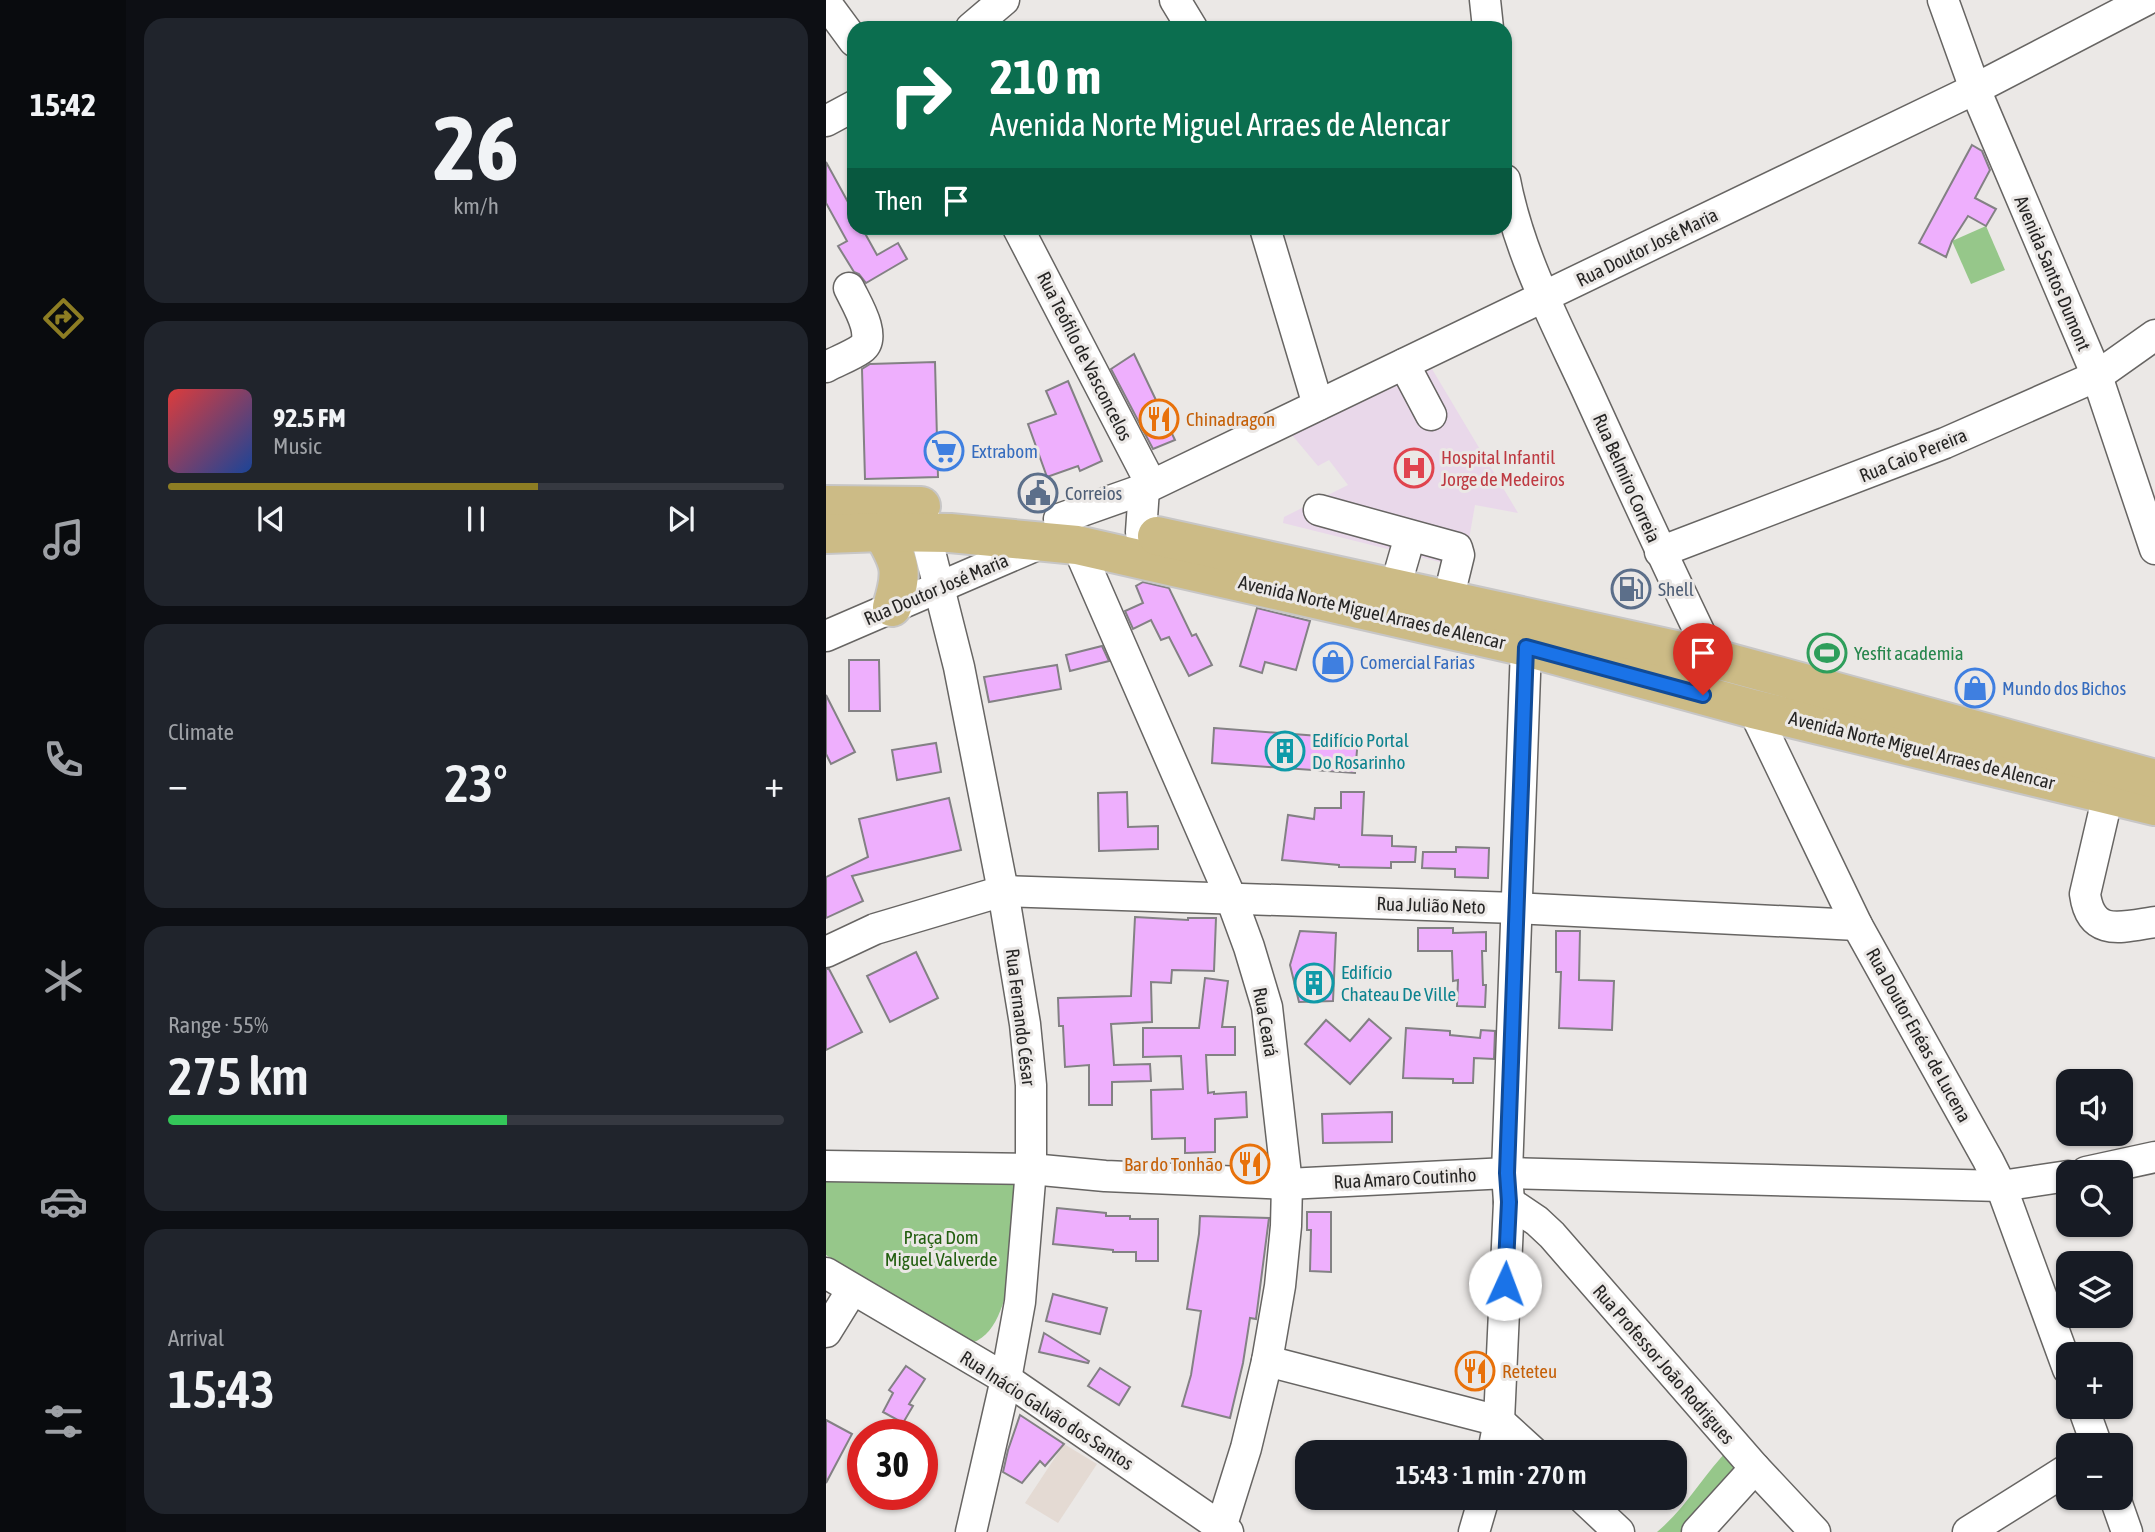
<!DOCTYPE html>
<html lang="en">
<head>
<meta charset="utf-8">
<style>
  body { margin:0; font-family:"Asap Condensed",sans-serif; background:#20242c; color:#f1f3f6; height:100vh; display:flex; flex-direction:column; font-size:26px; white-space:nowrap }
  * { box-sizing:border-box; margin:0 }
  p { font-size:23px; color:#9ea1a6 }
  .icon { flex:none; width:38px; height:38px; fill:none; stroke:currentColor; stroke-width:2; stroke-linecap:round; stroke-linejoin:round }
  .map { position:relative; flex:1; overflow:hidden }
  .details { display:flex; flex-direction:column; gap:18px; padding:18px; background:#0d0f14; width:700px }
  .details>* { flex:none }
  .guide { position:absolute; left:21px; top:21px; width:665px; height:214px; border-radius:21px; box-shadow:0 2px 5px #0004; background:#0b6e4f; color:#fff; overflow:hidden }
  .controls { position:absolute; left:1230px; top:1069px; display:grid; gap:14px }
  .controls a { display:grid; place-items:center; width:77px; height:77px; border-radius:14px; background:#171b24; box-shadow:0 2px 5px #0004; font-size:35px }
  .speed { position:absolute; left:21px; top:1419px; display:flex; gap:14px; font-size:35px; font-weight:700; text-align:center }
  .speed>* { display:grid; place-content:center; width:91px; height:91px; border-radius:50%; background:#171b24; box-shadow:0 2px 5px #0004; line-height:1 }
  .speed .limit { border:10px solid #d22; background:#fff; color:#111 }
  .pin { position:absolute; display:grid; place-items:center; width:60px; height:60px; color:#fff; margin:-72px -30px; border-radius:50% 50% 50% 0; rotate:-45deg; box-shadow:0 0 7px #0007 }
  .pin .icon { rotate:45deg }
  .me { position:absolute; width:77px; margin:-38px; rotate:2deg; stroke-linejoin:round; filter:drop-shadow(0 0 5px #0008) }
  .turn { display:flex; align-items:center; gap:24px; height:147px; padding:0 28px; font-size:32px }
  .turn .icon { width:91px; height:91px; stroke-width:2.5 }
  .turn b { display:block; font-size:49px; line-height:60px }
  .then { display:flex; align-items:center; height:66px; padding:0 28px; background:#0003; gap:14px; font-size:26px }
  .big { font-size:52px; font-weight:600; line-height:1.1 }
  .details .card { flex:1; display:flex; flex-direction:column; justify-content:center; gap:10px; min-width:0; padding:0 24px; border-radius:21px; background:#20242c }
  .details .dial { align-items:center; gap:0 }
  .dial b { font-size:91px; line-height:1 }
  .song { display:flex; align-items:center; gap:21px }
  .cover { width:84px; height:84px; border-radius:10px; background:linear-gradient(135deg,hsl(0 70% 55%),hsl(220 70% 35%)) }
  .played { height:7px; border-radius:4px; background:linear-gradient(90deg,#8d7d23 60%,#363941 60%) }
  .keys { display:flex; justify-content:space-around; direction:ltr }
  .heat { display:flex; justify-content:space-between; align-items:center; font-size:38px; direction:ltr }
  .charge { height:10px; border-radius:5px; background:linear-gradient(90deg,#34c759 55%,#363941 0) }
  .trip { position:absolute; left:469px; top:1440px; width:392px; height:70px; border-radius:21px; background:#171b24; box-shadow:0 2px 5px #0004; font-weight:600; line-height:70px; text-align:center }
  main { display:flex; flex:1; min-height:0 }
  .tabs { display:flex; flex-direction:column; width:126px; justify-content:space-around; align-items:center; background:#090b0e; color:#9ea1a6 }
  .tabs .icon { width:49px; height:49px }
  .tabs .selected { color:#8d7d23 }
  .tabs b { font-size:32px; color:#f1f3f6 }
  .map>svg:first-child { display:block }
  .built { fill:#e4dad3 }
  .medical { fill:#e9d8ea }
  .green { fill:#96c78a }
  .building { fill:#eeaffd; stroke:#838184; stroke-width:2 }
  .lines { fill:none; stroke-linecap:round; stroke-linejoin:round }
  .minor-casing { stroke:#676563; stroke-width:33 }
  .major-casing { stroke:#c7c6c6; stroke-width:42 }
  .minor { stroke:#fff; stroke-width:30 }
  .major { stroke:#ccbb86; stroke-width:38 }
  .route-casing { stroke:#114b97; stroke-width:18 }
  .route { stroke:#1a73e8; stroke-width:12 }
  .labels { text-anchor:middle; stroke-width:6; stroke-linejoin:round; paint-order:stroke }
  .street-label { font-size:19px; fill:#262524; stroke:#ebe8e6 }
  .food-label { font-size:19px; fill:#c56008; stroke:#ebe8e6; text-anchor:start }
  .shop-label { font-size:19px; fill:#366cbe; stroke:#ebe8e6; text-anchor:start }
  .health-label { font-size:19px; fill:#be3a42; stroke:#ebe8e6; text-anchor:start }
  .service-label { font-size:19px; fill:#4e5e75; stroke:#ebe8e6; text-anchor:start }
  .leisure-label { font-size:19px; fill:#27864d; stroke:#ebe8e6; text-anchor:start }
  .culture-label { font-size:19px; fill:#0d838f; stroke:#ebe8e6; text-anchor:start }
  .park-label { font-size:19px; fill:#225e0f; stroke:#ebe8e6 }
</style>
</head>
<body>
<main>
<nav class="tabs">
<b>15:42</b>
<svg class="icon selected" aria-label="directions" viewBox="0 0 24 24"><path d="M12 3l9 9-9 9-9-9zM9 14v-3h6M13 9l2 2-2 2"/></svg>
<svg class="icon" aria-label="music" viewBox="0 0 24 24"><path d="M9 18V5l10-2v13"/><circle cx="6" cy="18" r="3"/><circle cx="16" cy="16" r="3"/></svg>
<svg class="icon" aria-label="phone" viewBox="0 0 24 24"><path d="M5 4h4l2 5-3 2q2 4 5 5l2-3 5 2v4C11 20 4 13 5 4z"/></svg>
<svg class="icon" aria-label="climate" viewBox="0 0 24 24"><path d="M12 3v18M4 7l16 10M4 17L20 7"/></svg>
<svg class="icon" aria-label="car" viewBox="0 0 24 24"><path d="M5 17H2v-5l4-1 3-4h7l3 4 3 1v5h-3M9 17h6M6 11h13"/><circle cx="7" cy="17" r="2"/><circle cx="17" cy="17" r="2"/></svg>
<svg class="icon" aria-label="filters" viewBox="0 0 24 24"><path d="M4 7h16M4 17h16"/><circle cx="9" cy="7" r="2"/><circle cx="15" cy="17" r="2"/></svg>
</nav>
<section class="details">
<div class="card dial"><b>26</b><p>km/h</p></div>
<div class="card">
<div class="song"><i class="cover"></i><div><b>92.5 FM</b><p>Music</p></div></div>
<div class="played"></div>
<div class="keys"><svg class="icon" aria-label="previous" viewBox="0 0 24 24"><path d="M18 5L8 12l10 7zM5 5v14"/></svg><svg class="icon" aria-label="pause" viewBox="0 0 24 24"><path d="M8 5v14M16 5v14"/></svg><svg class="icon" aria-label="next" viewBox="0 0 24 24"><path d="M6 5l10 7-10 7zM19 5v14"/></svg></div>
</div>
<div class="card"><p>Climate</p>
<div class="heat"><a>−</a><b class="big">23°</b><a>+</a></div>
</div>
<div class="card"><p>Range · 55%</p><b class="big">275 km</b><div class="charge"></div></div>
<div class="card"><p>Arrival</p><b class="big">15:43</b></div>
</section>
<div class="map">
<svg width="1329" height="1532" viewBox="0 0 1329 1532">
  <rect width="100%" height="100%" fill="#ebe8e6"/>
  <polygon class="built" points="238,1444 271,1464 232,1523 199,1503"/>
  <polygon class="medical" points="606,369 692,513 649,505 638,568 457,523 458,517 522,485 503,460 492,466 466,435"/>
  <g class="green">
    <polygon points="1160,226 1179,270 1145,284 1126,241"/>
    <path d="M0 1180 187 1183 190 1186C188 1223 191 1345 136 1344L0 1255Z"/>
    <path d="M904 1448 916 1462 859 1532H831C861 1507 877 1475 904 1448Z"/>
  </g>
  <g class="building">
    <polygon points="1146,145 1156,151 1164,170 1149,198 1170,209 1160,226 1142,216 1126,241 1120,257 1093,243"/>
    <polygon points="0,162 28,213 28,228 36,228 51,255 72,243 81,259 40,283 33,274 28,272 12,246 21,241 0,203"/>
    <polygon points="308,354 349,440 327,449 285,369"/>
    <polygon points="109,362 112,477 39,479 36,369 44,364"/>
    <polygon points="242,381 276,461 254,471 252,466 221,477 202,424 230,414 220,391"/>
    <polygon points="317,582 343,588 366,636 370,634 386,665 363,676 343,637 335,640 325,620 307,629 299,611 317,603 310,586"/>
    <polygon points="431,608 484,621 470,670 439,662 436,673 414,666"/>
    <polygon points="276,646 283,661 244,671 240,655"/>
    <polygon points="23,660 53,660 54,711 23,711"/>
    <polygon points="231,665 235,689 163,702 158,677"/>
    <polygon points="0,695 29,752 5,764 0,754"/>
    <polygon points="388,728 532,739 529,773 386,763"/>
    <polygon points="110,743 115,772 71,780 66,750"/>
    <polygon points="301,792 302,827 332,826 332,849 273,851 272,793"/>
    <polygon points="515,792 538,792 536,835 566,836 566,846 590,847 589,862 565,862 565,868 513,867 513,865 456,860 462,815 488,819 489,808 515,808"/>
    <polygon points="123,798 135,850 26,876 37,901 0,918 0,877 42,857 33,819"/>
    <polygon points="630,847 663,848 662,878 629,877 629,869 596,868 597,852 630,852"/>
    <polygon points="309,917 362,920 362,918 390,918 388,971 346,970 345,983 325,982 326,1022 285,1024 288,1065 324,1064 325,1081 286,1082 286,1105 263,1105 263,1065 239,1067 237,1026 233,1026 232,998 305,996"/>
    <polygon points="592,928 627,928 627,933 660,932 660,951 656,951 657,985 660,985 659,1007 631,1006 632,980 627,981 626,951 592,951"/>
    <polygon points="474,931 510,933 507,1001 473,1002 464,965"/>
    <polygon points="730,931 754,931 753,980 788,981 786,1030 733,1028 735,972 730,972"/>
    <polygon points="90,952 112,998 64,1022 41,976"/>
    <polygon points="0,969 3,969 36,1032 0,1050"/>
    <polygon points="379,978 402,981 396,1027 409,1027 409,1055 380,1055 382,1093 388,1092 388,1094 420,1092 421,1117 389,1119 389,1152 359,1153 359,1138 326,1139 325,1090 357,1089 355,1056 317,1057 317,1028 373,1028"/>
    <polygon points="543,1019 565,1038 524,1084 479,1044 500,1020 524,1041"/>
    <polygon points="580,1028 624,1031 624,1035 654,1038 655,1030 669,1031 668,1059 648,1058 647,1083 627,1083 627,1079 577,1078"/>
    <polygon points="566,1112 566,1142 497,1143 496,1114"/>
    <polygon points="231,1208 280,1213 280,1216 304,1216 304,1219 332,1219 332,1261 310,1261 310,1252 287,1252 287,1250 227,1244"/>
    <polygon points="481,1212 505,1212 505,1272 484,1271 485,1230 481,1230"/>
    <polygon points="374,1216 443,1218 430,1319 424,1318 417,1363 404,1418 356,1406 365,1375 375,1311 361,1309 373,1234"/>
    <polygon points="227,1294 281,1308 274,1334 220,1321"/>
    <polygon points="218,1333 263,1361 262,1363 213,1352"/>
    <polygon points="80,1366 99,1379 83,1404 87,1406 77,1423 57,1412 67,1393 63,1390"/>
    <polygon points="274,1368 304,1387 293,1405 262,1386"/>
    <polygon points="194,1415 238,1444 219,1466 214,1461 196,1483 177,1472 182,1450"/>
    <polygon points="0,1420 26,1434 0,1483"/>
  </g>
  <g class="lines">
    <defs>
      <g id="minor">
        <polyline points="349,0 366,28"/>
        <polyline points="659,0 662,28"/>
        <polyline points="1117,0 1149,89 1271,376 1329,549"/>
        <polyline points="0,3 28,41"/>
        <polyline points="145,28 178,0"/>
        <polyline points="0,121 28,106"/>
        <path d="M679 180C693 254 729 321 760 388 801 478 842 568 886 658"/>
        <polyline points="192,228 325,484"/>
        <polyline points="439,228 492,405"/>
        <polyline points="578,364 605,415"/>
        <path d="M0 367C11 361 25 356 35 349 52 337 30 303 23 288"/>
        <polyline points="493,510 631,548 633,555 622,600"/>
        <polyline points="98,513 99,532 133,667 177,891 199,1024 205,1085 205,1169 194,1302 180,1379 145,1532"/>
        <polyline points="233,519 318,489 1149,89 1320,0"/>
        <polyline points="315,532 318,489"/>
        <polyline points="251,545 405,898 423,947 441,1007 461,1184 460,1226 454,1286 441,1361 420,1448 395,1528"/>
        <polyline points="834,552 1119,443 1271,376 1329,335"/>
        <polyline points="569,588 584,536"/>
        <polyline points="0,636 218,542"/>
        <polyline points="927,709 1031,925 1162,1160 1175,1186 1242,1369"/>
        <path d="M1282 795 1259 894C1265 938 1296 927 1329 922"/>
        <polyline points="0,952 49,929 177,891 690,908 1031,925"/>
        <polyline points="0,1166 205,1169 279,1176 461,1184 681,1173 1175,1186 1242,1176"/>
        <polyline points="1260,1172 1329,1157"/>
        <polyline points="683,1202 711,1221 726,1235 929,1468 989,1532"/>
        <polyline points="0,1273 180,1379 402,1532"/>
        <polyline points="0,1332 26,1290"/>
        <polyline points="441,1361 673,1421 707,1452"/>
        <polyline points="1257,1407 1271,1446"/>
        <polyline points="667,1452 673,1421 683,1202 681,1173 700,647"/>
        <polyline points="757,1498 793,1532"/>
        <polyline points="1289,1498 1301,1532"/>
        <polyline points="648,1532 658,1498"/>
        <polyline points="871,1532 929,1468"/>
        <polyline points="1142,1532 1242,1469"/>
      </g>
      <g id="major">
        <polyline points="0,505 95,506"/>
        <path d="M56 532C75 564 77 571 66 607"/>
        <polyline points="0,534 56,532 124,533 251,545 700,647 927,709 1329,806"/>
        <polyline points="331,536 886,658 1329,779"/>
      </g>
    </defs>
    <use href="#minor" class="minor-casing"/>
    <use href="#major" class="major-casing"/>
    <use href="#minor" class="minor"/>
    <use href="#major" class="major"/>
  </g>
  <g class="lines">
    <defs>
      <polyline id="route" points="679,1284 683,1202 681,1173 700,647 877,695"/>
    </defs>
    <use href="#route" class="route-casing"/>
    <use href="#route" class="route"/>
  </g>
  <defs>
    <symbol id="restaurant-ring" viewBox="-11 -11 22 22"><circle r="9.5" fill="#ebe8e6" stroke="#e8710a" stroke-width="1.5"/><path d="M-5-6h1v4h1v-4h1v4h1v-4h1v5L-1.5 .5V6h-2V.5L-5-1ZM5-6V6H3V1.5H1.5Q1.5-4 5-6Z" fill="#e8710a"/></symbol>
    <symbol id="supermarket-ring" viewBox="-11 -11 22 22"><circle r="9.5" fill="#ebe8e6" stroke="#3f7fe0" stroke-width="1.5"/><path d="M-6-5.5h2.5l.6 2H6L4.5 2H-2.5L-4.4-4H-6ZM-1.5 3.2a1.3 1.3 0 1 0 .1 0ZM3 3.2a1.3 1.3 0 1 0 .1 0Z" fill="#3f7fe0"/></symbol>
    <symbol id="hospital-ring" viewBox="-11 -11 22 22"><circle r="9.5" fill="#ebe8e6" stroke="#e0444e" stroke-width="1.5"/><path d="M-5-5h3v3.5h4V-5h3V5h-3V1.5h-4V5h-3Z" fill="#e0444e"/></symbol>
    <symbol id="civic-ring" viewBox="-11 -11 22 22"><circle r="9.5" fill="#ebe8e6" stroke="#5c6f8a" stroke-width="1.5"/><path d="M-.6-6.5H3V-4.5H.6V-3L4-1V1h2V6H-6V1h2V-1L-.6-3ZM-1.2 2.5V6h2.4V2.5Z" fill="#5c6f8a"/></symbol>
    <symbol id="fuel-ring" viewBox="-11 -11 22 22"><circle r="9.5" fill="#ebe8e6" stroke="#5c6f8a" stroke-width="1.5"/><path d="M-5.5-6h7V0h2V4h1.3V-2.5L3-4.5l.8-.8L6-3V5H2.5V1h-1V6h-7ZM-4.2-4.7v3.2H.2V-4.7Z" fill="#5c6f8a"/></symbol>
    <symbol id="stadium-ring" viewBox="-11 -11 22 22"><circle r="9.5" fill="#ebe8e6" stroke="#2e9e5b" stroke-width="1.5"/><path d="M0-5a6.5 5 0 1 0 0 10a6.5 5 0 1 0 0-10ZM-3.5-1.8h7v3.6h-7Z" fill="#2e9e5b"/></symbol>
    <symbol id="shop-ring" viewBox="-11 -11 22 22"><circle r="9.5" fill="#ebe8e6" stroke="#3f7fe0" stroke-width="1.5"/><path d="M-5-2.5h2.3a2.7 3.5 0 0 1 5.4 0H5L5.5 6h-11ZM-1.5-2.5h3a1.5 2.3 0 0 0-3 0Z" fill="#3f7fe0"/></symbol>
    <symbol id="building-ring" viewBox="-11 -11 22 22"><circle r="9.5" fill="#ebe8e6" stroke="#0f9aa8" stroke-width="1.5"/><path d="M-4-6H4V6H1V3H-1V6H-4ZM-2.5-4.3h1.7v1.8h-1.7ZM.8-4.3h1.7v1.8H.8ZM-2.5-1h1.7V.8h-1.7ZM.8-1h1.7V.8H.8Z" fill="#0f9aa8"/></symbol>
  </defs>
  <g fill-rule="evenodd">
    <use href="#restaurant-ring" x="311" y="397" width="44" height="44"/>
    <use href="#supermarket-ring" x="96" y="429" width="44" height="44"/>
    <use href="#hospital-ring" x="566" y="446" width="44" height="44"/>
    <use href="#civic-ring" x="190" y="471" width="44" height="44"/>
    <use href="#fuel-ring" x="783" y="567" width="44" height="44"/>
    <use href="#stadium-ring" x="979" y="631" width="44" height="44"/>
    <use href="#shop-ring" x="485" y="640" width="44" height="44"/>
    <use href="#shop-ring" x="1127" y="666" width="44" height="44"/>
    <use href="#building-ring" x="437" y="729" width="44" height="44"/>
    <use href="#building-ring" x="466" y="961" width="44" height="44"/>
    <use href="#restaurant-ring" x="402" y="1142" width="44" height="44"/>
    <use href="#restaurant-ring" x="627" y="1349" width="44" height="44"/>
  </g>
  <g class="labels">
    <g class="street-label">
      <text transform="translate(821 247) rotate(-26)" y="7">Rua Doutor José Maria</text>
      <text transform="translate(1227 273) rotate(67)" y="7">Avenida Santos Dumont</text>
      <text transform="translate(259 356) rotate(63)" y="7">Rua Teófilo de Vasconcelos</text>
      <text transform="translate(1087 455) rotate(-22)" y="7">Rua Caio Pereira</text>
      <text transform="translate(801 478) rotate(66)" y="7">Rua Belmiro Correia</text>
      <text transform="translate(110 589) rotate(-23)" y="7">Rua Doutor José Maria</text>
      <text transform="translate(546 612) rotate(13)" y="7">Avenida Norte Miguel Arraes de Alencar</text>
      <text transform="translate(1096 750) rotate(14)" y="7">Avenida Norte Miguel Arraes de Alencar</text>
      <text transform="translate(605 905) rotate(2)" y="7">Rua Julião Neto</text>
      <text transform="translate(195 1017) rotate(83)" y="7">Rua Fernando César</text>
      <text transform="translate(440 1022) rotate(80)" y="7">Rua Ceará</text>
      <text transform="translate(1093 1035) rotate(61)" y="7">Rua Doutor Enéas de Lucena</text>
      <text transform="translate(579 1178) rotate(-3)" y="7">Rua Amaro Coutinho</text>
      <text transform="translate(838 1364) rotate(49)" y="7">Rua Professor João Rodrigues</text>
      <text transform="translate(221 1410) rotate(33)" y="7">Rua Inácio Galvão dos Santos</text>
    </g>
    <g class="food-label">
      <text x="360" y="426">Chinadragon</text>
      <text x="397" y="1171" text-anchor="end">Bar do Tonhão</text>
      <text x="676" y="1378">Reteteu</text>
    </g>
    <g class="shop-label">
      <text x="145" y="458">Extrabom</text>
      <text x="534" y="669">Comercial Farias</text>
      <text x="1176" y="695">Mundo dos Bichos</text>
    </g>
    <g class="health-label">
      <text x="615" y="464">Hospital Infantil<tspan x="615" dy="22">Jorge de Medeiros</tspan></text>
    </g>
    <g class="service-label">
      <text x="239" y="500">Correios</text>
      <text x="832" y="596">Shell</text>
    </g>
    <g class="leisure-label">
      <text x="1028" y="660">Yesfit academia</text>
    </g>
    <g class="culture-label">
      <text x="486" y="747">Edifício Portal<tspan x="486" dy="22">Do Rosarinho</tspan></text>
      <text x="515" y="979">Edifício<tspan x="515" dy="22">Chateau De Ville</tspan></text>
    </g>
    <g class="park-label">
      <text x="115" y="1244">Praça Dom<tspan x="115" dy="22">Miguel Valverde</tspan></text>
    </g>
  </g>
</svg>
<div class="controls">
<a><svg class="icon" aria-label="sound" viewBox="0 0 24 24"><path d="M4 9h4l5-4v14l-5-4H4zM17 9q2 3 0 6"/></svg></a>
<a><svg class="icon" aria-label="search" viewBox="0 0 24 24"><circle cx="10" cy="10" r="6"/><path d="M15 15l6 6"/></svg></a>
<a><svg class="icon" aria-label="layers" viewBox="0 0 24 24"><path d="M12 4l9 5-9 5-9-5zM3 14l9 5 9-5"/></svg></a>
<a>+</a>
<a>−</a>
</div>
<div class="speed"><div class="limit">30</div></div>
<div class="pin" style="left:877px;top:695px;background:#d93025"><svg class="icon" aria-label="arrive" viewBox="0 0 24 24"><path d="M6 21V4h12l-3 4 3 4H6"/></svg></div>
<svg class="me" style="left:679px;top:1284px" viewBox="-20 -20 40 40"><circle r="19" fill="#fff"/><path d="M0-13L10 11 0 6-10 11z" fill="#1a73e8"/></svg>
<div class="trip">15:43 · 1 min · 270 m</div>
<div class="guide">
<div class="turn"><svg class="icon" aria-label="right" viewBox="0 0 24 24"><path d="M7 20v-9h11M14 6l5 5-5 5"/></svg><div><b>210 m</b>Avenida Norte Miguel Arraes de Alencar</div></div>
<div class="then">Then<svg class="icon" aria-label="arrive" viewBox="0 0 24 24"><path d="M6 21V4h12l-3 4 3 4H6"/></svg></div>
</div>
</div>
</main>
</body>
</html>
